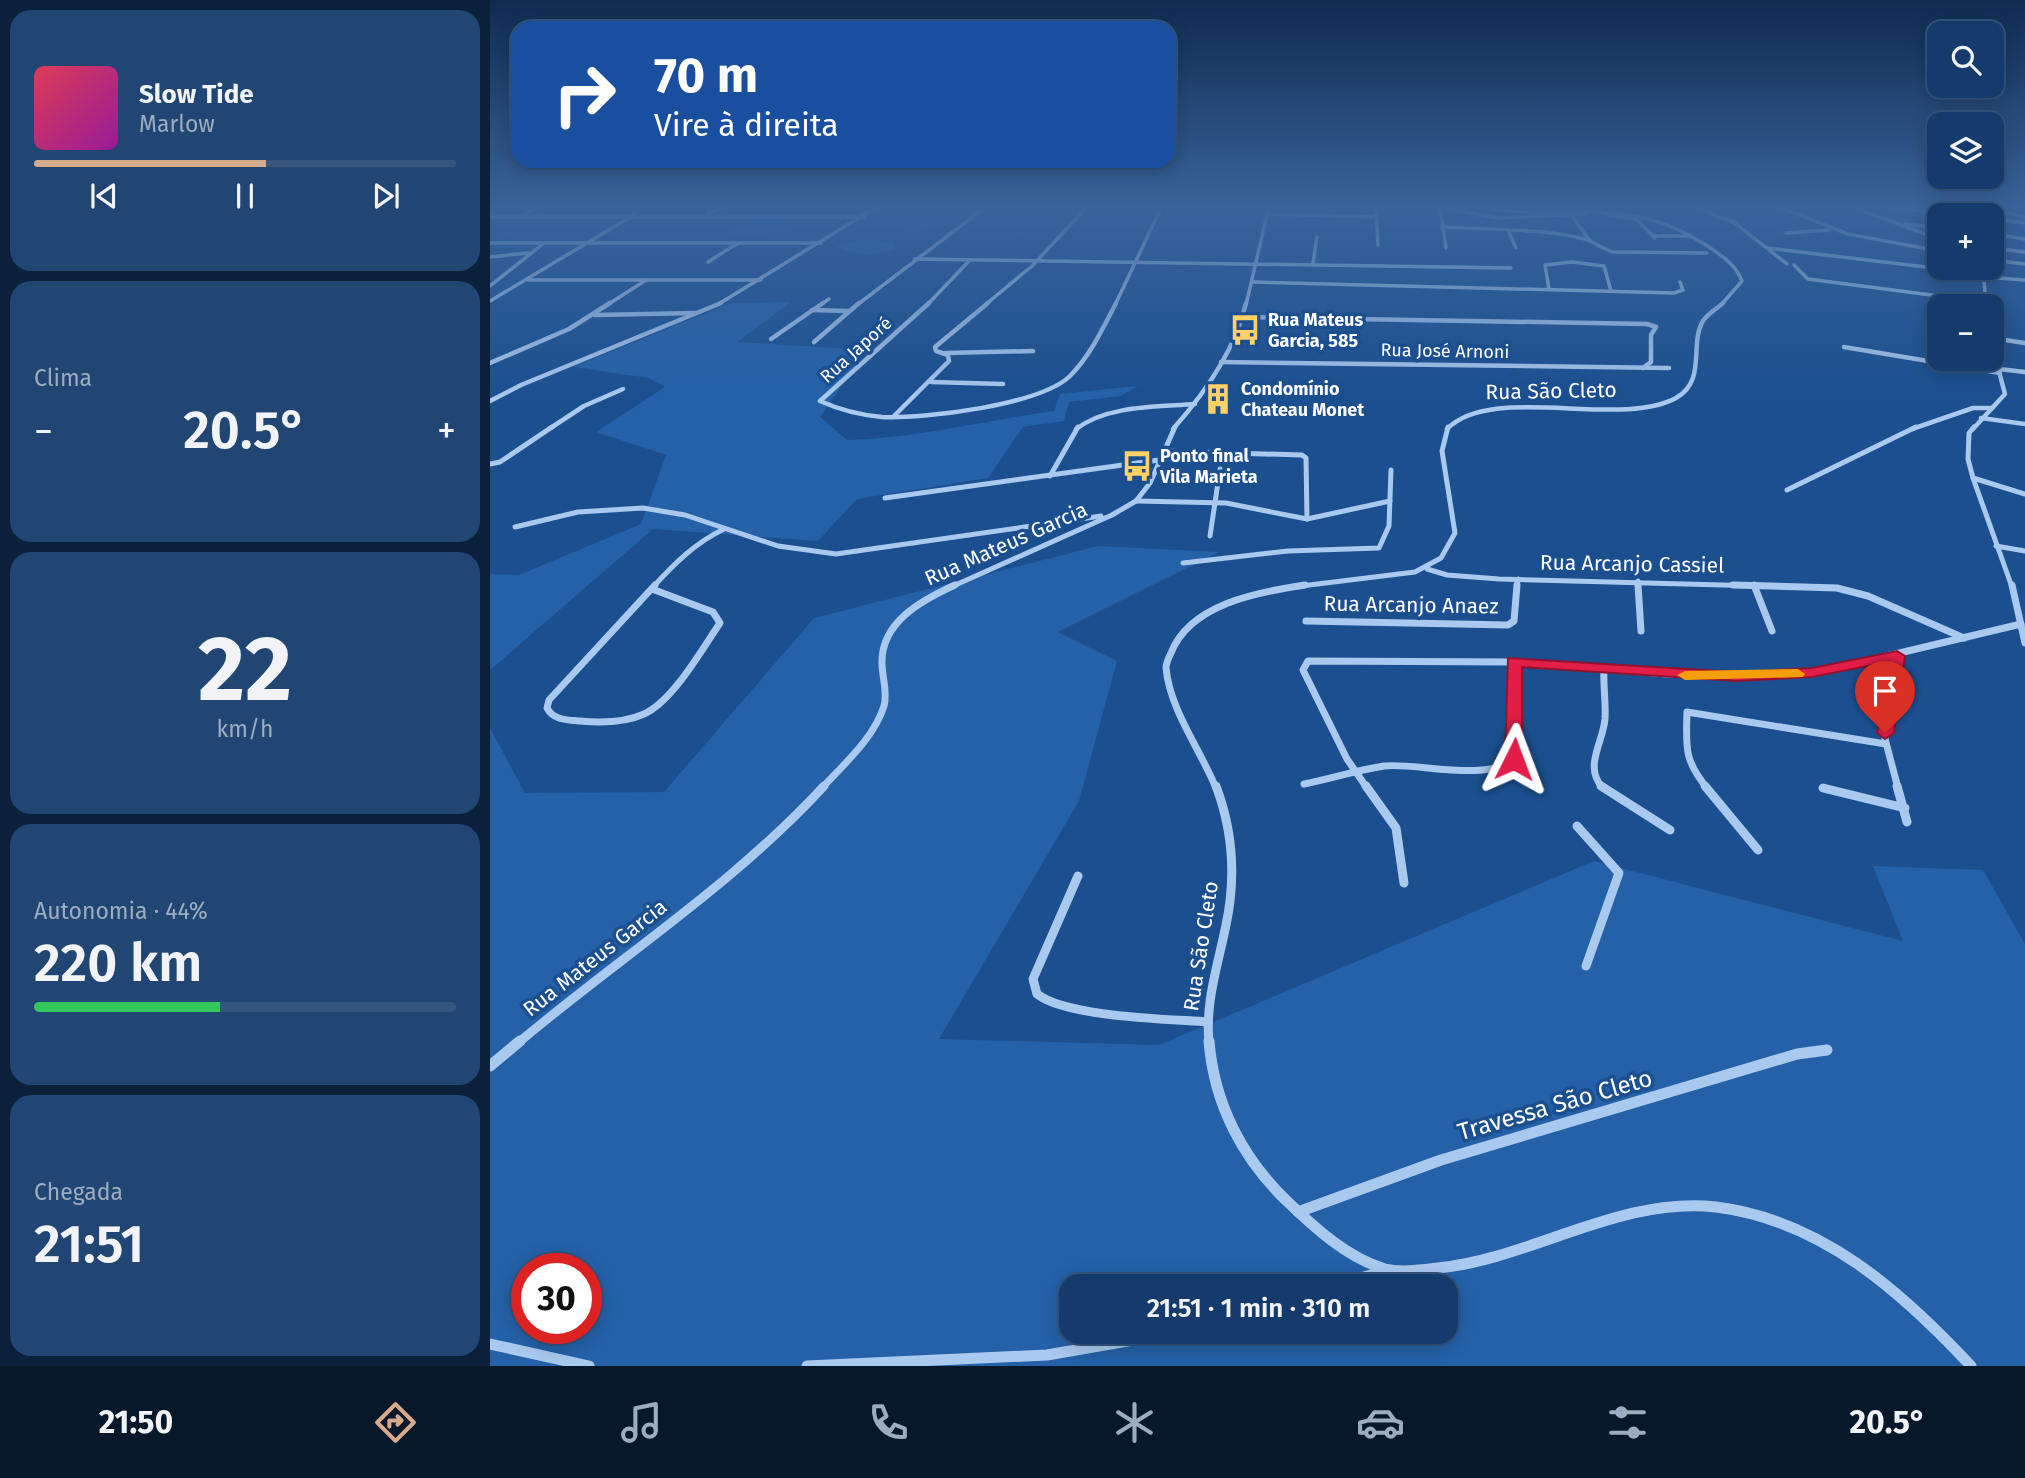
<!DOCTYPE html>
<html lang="pt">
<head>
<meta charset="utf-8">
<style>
  body { margin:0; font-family:"Fira Sans",sans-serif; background:#214673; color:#f1f3f6; height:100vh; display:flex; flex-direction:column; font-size:26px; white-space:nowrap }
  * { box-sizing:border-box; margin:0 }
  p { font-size:23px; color:#9dadc1 }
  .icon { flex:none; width:38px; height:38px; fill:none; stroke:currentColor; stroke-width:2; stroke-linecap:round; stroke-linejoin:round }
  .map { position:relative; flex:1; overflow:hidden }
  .details { display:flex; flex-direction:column; gap:10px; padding:10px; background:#0b203b; width:490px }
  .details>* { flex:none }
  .top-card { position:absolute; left:21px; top:21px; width:665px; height:147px; border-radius:21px; box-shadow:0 4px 18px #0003,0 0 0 2px #33557e; background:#1a4fa0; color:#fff; overflow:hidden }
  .buttons { position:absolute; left:1437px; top:21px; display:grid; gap:14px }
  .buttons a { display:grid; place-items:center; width:77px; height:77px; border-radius:14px; background:#143b6b; box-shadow:0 4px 18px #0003,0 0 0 2px #33557e; font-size:35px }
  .speed { position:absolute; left:21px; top:1253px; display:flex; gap:14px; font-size:35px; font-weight:700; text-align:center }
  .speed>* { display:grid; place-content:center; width:91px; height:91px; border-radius:50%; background:#143b6b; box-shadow:0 4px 18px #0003,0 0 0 2px #33557e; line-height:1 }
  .speed .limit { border:10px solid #d22; background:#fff; color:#111 }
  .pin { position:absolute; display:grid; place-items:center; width:60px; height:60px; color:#fff; margin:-72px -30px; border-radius:50% 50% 50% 0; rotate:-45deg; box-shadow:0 0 7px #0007 }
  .pin .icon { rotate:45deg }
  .me { position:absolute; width:77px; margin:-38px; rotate:3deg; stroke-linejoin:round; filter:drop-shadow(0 0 5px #0008) }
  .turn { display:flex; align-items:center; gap:24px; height:147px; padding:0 28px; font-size:32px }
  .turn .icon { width:91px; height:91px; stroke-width:2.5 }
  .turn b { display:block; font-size:49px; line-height:60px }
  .big { font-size:52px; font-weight:600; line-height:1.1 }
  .details .card { flex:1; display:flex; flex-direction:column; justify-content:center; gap:10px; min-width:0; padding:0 24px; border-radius:21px; background:#214673 }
  .details .dial { align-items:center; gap:0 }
  .dial b { font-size:91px; line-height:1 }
  .song { display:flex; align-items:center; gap:21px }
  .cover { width:84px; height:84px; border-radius:10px; background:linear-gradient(135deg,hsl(350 70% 55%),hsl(300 70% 35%)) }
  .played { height:7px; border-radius:4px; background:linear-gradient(90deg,#d6ab8b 55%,#33557e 55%) }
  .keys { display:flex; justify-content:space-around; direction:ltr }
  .heat { display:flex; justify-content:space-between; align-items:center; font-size:38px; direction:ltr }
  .charge { height:10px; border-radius:5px; background:linear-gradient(90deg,#34c759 44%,#33557e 0) }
  .trip { position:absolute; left:569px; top:1274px; width:399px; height:70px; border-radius:21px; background:#143b6b; box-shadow:0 4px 18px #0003,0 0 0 2px #33557e; font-weight:600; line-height:70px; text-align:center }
  .tab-bar { display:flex; height:112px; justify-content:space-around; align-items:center; background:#08182b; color:#9dadc1 }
  .tab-bar .icon { width:49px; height:49px }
  .tab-bar .active { color:#d6ab8b }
  .tab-bar b { font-size:32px; color:#f1f3f6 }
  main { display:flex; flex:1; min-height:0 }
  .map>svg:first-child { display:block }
  .green { fill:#2461a8; fill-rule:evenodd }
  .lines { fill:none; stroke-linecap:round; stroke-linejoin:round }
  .street-far5 { stroke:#a9c9ee; stroke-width:3.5 }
  .street-far4 { stroke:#a9c9ee; stroke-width:4.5 }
  .street-far3 { stroke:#a9c9ee; stroke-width:5 }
  .street-far2 { stroke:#a9c9ee; stroke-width:7 }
  .street-far1 { stroke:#a9c9ee; stroke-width:9 }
  .street { stroke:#a9c9ee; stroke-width:11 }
  .route { fill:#e11d48; stroke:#92132f; stroke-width:2 }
  .slow { fill:#f59e0b }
  .labels { text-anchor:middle; stroke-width:7; stroke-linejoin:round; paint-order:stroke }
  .far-poi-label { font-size:18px; font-weight:bold; fill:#fff; stroke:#1b4f8f; text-anchor:start }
  .far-street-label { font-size:18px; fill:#fff; stroke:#1b4f8f }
  .street-label { font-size:21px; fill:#fff; stroke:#1b4f8f }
  .near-street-label { font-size:24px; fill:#fff; stroke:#1b4f8f }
</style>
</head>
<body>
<main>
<section class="details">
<div class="card">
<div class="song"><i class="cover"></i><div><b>Slow Tide</b><p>Marlow</p></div></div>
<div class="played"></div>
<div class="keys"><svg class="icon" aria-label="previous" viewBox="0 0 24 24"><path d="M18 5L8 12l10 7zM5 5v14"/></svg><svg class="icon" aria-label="pause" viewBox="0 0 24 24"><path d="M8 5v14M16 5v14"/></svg><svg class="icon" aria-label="next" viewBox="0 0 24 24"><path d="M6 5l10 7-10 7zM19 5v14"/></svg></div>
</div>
<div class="card"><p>Clima</p>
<div class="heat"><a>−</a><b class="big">20.5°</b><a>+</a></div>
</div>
<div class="card dial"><b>22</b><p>km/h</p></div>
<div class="card"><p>Autonomia · 44%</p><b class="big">220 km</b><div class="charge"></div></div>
<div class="card"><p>Chegada</p><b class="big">21:51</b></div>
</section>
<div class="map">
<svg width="1535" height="1366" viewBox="0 0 1535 1366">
  <rect width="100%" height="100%" fill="#1b4f8f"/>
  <g class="green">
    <polygon points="442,206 462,206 442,221 465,221 482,206 493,206 467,225 441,226 431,232 410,231 410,227 394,226 402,221 418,221"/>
    <polygon points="262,218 300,219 293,225 315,225 304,231 244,233 243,229"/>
    <path d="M373 239 404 242 406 249C392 256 359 257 347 246Z"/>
    <path d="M301 302 247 342 376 350 330 417 357 440C427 438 495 420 564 411L570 394 648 386 631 396 579 402 574 421 533 427 498 478 367 499 328 541 163 529 0 670V574L29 575 151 524 176 455 106 432 175 387 159 378 83 367 241 303Z"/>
    <path d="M608 546 729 552 568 632 627 661 589 801 449 1039 669 1045 1104 861 1413 941 1383 866 1493 870 1535 944V1366H0V728L35 793 174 792 324 618ZM37 1269H96V1328H37ZM581 1286H956V1332H581Z"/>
  </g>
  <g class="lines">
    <g class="street-far5">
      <polyline points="886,206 888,245"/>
      <polyline points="944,206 1007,218 1095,214"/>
      <path d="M985 206C1075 225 1130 189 1219 247 1232 256 1246 265 1252 281L1231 305"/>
      <polyline points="1202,206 1245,223 1297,264"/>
      <polyline points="1287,206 1358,234 1449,251"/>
      <polyline points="1360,206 1449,239"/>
      <polyline points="1389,206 1469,215"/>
      <polyline points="1485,206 1535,217"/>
      <polyline points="950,207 956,248"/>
      <polyline points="1217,209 1248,206"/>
      <polyline points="217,214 237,206"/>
      <polyline points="776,214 886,217"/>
      <polyline points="1118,215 1146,219 1165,238"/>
      <polyline points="32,216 50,206"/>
      <polyline points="1082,216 1100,241"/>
      <polyline points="0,217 374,217"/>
      <polyline points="1502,219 1535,223"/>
      <polyline points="1415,224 1449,228"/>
      <path d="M952 227C987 229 1070 229 1100 241 1109 245 1114 250 1124 252L1217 253"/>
      <polyline points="1019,232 1026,248"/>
      <polyline points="1296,233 1339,230"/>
      <polyline points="1502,234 1535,239"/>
      <polyline points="1163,236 1200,236"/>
      <polyline points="0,243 331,243"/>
      <polyline points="1277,248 1494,274"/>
      <polyline points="1502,248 1535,252"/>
      <polyline points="0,257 38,253"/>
      <polyline points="425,259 1021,268"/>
      <polyline points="1502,260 1535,264"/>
      <polyline points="218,262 248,243"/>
      <polyline points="823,263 827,237"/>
      <polyline points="1304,265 1318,279 1495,302"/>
      <polyline points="1493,268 1496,305"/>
      <polyline points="1494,277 1535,280"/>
      <polyline points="38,280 271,280"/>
      <polyline points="762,282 1184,293 1193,290 1190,282"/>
      <polyline points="0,286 54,243"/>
      <polyline points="1059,289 1055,265 1082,262 1114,266 1121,291"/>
      <polyline points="0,301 142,216 149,206"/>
      <polyline points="117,305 156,280"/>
      <polyline points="227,305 388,206"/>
      <polyline points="330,305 339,299"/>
      <polyline points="367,305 497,206"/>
      <polyline points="437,305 480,260"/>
      <polyline points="495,305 542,266 598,206"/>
      <polyline points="625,305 672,206"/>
      <polyline points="756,305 779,206"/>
    </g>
    <g class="street-far4">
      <path d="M439 303 330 401C350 410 370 415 392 417 434 419 550 405 580 376 600 356 613 328 626 303"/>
      <polyline points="322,310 358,311"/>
      <polyline points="105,315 205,313"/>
      <polyline points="753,317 1157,324 1166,327 1161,335 1161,362 1153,368"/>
      <polyline points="1502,338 1535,343"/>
      <polyline points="281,339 333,303"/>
      <polyline points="324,342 369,303"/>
      <polyline points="1354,347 1510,373"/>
      <polyline points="455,353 543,351"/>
      <polyline points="731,362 1179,368"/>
      <polyline points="0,363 79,329 120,303"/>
      <polyline points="1509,369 1535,372"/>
      <polyline points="441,382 513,384"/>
      <polyline points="0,401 31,385 231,303"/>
      <polyline points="403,417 459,361 458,355 446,351 445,347 498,303"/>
      <polyline points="1491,418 1535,424"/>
      <polyline points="59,429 94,406 133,389"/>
      <path d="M586 429C618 405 667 407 705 404"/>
      <path d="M683 429C715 393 745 351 756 303"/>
      <path d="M957 429C1002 383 1129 429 1186 398 1217 381 1199 344 1213 321 1217 314 1228 308 1233 303"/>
      <polyline points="1422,429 1483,408 1502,408"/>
      <polyline points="1483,429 1515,394 1502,345"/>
    </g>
    <g class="street-far3">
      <polyline points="1484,427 1479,433 1478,459 1483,478 1522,587"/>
      <polyline points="673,451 812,455 816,458 817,519"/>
      <polyline points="0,464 10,462 62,427"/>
      <polyline points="560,476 588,427"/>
      <polyline points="1483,478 1535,494"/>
      <polyline points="1297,490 1426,427"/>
      <polyline points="395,498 669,460"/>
      <polyline points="646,501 736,503 817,519 900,501"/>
      <polyline points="25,527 88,512 153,508 195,515 288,546 346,554 611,516"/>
      <polyline points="720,536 730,469"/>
      <polyline points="1506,546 1535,551"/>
      <polyline points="693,563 798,551 889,548 899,526 901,470"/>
      <polyline points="937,569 957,575 1009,579 1308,587"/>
      <polyline points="1148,581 1148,587"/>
      <path d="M163 587C185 563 205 543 234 529"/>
      <polyline points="461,587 622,515 646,501 660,483 685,427"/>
      <polyline points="803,587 925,572 951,558 965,533 952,451 958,427"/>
      <polyline points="1027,587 1028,579"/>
    </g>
    <g class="street-far2">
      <polyline points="1148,585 1151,631"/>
      <polyline points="1243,585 1347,588 1378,596 1474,638"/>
      <polyline points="1264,585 1282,631"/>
      <polyline points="1522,585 1535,643"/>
      <path d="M162 589 223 612 230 623C212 649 183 701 154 714 134 723 111 723 90 721 77 720 63 720 57 708L59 700 165 585"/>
      <polyline points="816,621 1018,625 1024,621 1027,585"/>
      <polyline points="1407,656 1395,739 1408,788"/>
      <path d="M814 784C841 779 867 770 894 766 929 762 1003 785 1026 755L1024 662"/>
      <path d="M332 788C354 764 384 738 394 706 398 691 392 678 392 663 391 622 432 600 465 585"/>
      <path d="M726 788C710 749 680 710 676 668 676 663 679 657 681 653 700 604 768 592 815 585"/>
      <polyline points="877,788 857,759 813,670 818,661 1024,662 1177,674 1268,676 1334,671 1531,624"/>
      <path d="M1113 788C1093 767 1113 743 1115 719 1116 702 1113 685 1114 668"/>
      <path d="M1217 788C1194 760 1196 747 1197 712L1396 744"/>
    </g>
    <g class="street-far1">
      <polyline points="876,786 906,828 914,883"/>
      <polyline points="1111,786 1180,830"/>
      <polyline points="1215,786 1268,850"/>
      <polyline points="1407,786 1417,822"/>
      <polyline points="1333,788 1415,808"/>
      <polyline points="1087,826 1129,873 1096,966"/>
      <path d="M588 876 543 979 547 994C576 1017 678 1019 718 1022"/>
      <path d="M28 1043C130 957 243 885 334 786"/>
      <path d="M719 1043C715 1002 728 965 736 925 746 878 743 831 726 786"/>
    </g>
    <g class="street">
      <path d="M719 1041C724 1104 753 1160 799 1203 826 1229 858 1258 895 1269 911 1273 931 1270 948 1268 1041 1259 1130 1196 1226 1207 1331 1220 1411 1291 1481 1366"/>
      <polyline points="0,1066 30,1041"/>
      <polyline points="808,1212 951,1160 1307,1054 1337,1050"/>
      <polyline points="845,1286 897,1270"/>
      <polyline points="0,1344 99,1366"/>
      <polyline points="317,1366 557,1355 689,1332"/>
    </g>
  </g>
  <linearGradient id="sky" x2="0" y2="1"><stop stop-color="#0f2b4f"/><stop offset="0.52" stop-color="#39639b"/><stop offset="1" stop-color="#39639b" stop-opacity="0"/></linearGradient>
  <rect width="1535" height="398" fill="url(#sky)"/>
  <polygon class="route" points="1407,651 1415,656 1404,733 1395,739 1387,733 1398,662 1322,677 1247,681 1032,667 1032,759 1024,765 1015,759 1018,658 1247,672 1322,668"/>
  <polygon class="slow" points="1308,669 1315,674 1313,677 1195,680 1187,675 1195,671"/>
  <defs>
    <symbol id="bus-bare" viewBox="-9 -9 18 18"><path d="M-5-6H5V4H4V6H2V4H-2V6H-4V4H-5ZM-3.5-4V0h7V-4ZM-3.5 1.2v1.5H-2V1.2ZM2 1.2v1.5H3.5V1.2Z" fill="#ffd166" stroke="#1b4f8f" stroke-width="2.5" paint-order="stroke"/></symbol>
    <symbol id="building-bare" viewBox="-9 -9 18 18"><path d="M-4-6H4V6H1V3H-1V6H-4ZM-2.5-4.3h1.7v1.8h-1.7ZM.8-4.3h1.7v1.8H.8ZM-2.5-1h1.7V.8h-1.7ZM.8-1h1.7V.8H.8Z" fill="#ffd166" stroke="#1b4f8f" stroke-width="2.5" paint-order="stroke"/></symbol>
  </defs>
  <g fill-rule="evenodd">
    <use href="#bus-bare" x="733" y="308" width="44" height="44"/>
    <use href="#building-bare" x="706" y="377" width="44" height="44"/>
    <use href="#bus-bare" x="625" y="444" width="44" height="44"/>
  </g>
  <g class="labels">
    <g class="far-poi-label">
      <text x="778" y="326">Rua Mateus<tspan x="778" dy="21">Garcia, 585</tspan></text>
      <text x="751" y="395">Condomínio<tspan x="751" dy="21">Chateau Monet</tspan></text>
      <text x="670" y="462">Ponto final<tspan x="670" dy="21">Vila Marieta</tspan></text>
    </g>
    <g class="far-street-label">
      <text transform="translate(366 350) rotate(-42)" y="6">Rua Japoré</text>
      <text transform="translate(955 351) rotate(1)" y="6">Rua José Arnoni</text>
    </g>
    <g class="street-label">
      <text transform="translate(1061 391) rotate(-1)" y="7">Rua São Cleto</text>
      <text transform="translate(516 544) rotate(-24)" y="7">Rua Mateus Garcia</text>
      <text transform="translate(1142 564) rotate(1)" y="7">Rua Arcanjo Cassiel</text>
      <text transform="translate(921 605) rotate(1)" y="7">Rua Arcanjo Anaez</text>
      <text transform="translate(711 946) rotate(-81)" y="7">Rua São Cleto</text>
      <text transform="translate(105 958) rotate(-38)" y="7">Rua Mateus Garcia</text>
    </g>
    <g class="near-street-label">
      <text transform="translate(1065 1105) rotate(-16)" y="8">Travessa São Cleto</text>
    </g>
  </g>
</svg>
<div class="buttons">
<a><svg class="icon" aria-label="search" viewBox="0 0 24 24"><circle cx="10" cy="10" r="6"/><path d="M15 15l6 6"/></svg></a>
<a><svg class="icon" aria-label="layers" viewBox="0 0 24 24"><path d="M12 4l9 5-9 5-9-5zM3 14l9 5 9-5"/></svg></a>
<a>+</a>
<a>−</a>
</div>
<div class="speed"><div class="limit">30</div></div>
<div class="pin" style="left:1395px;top:733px;background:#d93025"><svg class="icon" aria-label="arrive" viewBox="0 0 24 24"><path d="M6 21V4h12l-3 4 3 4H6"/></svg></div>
<svg class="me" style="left:1024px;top:759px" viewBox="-20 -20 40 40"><path d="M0-17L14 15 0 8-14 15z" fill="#e11d48" stroke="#fff" stroke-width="4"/></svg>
<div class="trip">21:51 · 1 min · 310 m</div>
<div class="top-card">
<div class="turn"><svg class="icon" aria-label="right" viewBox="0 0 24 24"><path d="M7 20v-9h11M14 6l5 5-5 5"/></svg><div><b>70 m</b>Vire à direita</div></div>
</div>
</div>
</main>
<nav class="tab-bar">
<b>21:50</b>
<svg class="icon active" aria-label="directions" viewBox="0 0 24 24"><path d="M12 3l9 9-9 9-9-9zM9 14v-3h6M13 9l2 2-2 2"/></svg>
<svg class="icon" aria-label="music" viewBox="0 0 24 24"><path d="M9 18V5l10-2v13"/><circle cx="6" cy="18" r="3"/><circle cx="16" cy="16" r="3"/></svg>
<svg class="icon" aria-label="phone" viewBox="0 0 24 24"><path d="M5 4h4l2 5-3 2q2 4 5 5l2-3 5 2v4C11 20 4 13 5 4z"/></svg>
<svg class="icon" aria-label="climate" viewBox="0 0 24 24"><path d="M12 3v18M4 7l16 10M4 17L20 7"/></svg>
<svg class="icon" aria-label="car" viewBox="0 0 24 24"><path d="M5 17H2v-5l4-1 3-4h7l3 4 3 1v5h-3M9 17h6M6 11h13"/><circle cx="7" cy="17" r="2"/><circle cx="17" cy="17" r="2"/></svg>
<svg class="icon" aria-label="filters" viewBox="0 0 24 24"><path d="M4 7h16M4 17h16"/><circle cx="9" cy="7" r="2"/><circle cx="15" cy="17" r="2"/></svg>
<b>20.5°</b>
</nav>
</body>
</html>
